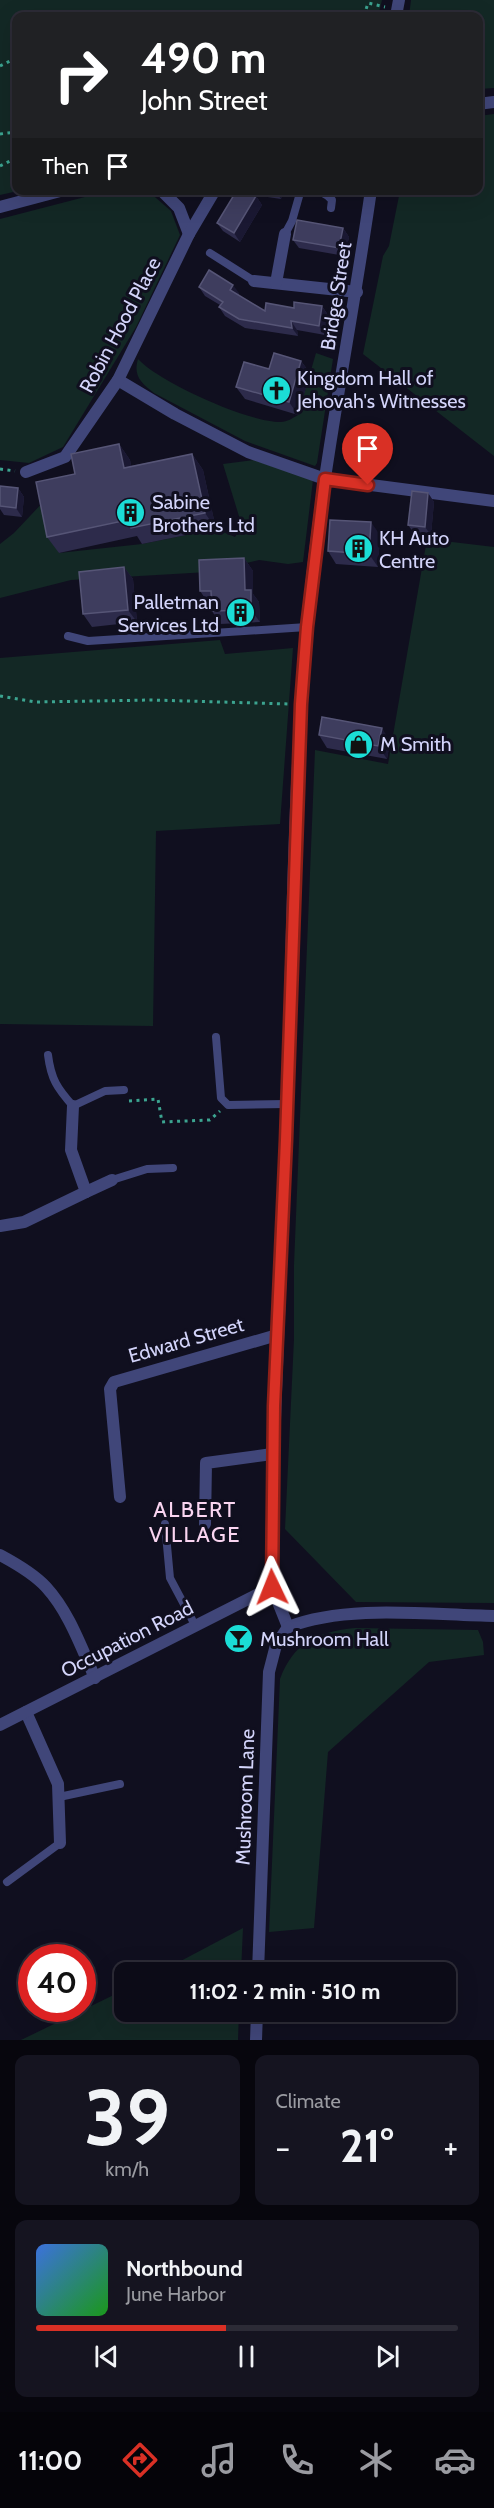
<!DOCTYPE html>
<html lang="en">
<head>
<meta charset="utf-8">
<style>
  body { margin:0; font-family:Cabin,sans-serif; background:#151420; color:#f1f3f6; height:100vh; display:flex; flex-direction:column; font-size:22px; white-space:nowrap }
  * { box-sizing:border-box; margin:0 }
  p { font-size:20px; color:#9a9ba1 }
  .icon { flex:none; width:33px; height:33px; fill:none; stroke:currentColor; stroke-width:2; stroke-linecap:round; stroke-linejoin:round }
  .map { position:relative; height:2040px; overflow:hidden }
  .side { display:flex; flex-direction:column; gap:15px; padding:15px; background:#07060d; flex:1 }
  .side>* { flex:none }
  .hud { position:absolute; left:12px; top:12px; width:471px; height:183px; border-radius:12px; box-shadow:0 6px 24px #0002,0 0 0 2px #2c2b36; background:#202124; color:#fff; overflow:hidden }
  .speed { position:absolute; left:18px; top:1944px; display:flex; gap:12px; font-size:30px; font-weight:700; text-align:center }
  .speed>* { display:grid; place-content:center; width:78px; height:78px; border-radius:50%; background:#0c0b17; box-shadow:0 6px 24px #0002,0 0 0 2px #2c2b36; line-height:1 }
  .speed .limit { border:9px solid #d22; background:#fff; color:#111 }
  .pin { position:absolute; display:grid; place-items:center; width:51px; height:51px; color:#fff; margin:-62px -26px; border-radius:50% 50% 50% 0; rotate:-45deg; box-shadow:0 0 6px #0007 }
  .pin .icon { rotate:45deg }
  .me { position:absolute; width:66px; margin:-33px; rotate:358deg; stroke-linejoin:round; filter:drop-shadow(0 0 4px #0008) }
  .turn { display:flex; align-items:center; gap:21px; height:126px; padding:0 30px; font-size:27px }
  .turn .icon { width:78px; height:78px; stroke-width:2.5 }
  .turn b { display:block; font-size:42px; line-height:51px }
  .then { display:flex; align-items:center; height:57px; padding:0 30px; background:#0003; gap:12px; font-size:22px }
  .big { font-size:45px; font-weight:700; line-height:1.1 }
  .side .card { flex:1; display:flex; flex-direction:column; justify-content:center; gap:9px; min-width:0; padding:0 21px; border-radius:12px; background:#151420 }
  .side .dial { align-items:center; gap:0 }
  .dial b { font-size:78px; line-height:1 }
  .song { display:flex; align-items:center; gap:18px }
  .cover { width:72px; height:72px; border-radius:9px; background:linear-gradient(135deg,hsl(220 70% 55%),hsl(120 70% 35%)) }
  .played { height:6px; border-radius:3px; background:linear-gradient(90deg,#d93025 45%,#2c2b36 45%) }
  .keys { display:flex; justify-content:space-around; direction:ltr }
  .heat { display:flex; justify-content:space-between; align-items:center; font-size:33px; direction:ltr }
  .side .tiles { flex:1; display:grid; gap:15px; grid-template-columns:1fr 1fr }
  .card:last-child { grid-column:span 2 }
  .trip { position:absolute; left:114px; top:1962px; width:342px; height:60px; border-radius:12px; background:#0c0b17; box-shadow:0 6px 24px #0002,0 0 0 2px #2c2b36; font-weight:700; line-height:60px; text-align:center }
  .menu { display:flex; height:96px; justify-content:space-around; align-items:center; background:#050409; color:#9a9ba1 }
  .menu .icon { width:42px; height:42px }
  .menu .on { color:#d93025 }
  .menu b { font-size:27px; color:#f1f3f6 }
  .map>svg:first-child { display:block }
  .green { fill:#132825 }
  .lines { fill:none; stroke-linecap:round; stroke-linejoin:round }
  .path { stroke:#3ca490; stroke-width:3; stroke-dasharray:3 4.5; stroke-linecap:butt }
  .service { stroke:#404679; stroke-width:8 }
  .minor { stroke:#404679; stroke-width:12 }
  .tertiary { stroke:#404679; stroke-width:12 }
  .wall { fill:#2d2b4b }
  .shaded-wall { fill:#1a1832 }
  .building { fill:#3e3d5e; stroke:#565576; stroke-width:1.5 }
  .route-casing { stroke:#8d1f18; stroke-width:15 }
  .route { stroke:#d93025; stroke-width:10 }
  .labels { text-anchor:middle; stroke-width:6; stroke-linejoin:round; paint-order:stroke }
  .street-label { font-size:20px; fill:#d3d4fa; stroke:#100f1f }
  .poi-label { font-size:20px; fill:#d3d4fa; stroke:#100f1f; text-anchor:start }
  .quarter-label { font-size:22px; letter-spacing:1.5px; fill:#fad5f1; stroke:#100f1f }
</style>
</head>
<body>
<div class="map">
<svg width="494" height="2040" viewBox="0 0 494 2040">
  <rect width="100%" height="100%" fill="#100f1f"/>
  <g class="green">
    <polygon points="0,0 382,0 378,16 16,16 18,191 0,195"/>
    <polygon points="411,0 494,0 494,88 479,89 478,16 409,16"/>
    <polygon points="494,114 494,456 363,354 383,256 389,246 400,191 478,190 479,116"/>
    <polygon points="108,191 148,191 171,211 180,235 136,327 63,447 29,463 0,460 0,219"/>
    <path d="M316 353 333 359 317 463 315 466 245 441 154 393C141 383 133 376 138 359 159 382 249 423 281 422 287 422 293 418 298 415Z"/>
    <polygon points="254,460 313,480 303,562 288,564 259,560 208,572 71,580 0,598 0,544 14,533 47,498 59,553 142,544 216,529 235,537 242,526 223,464"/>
    <polygon points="427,539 494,547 494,1603 356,1602 285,1529 294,1339 294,1265 315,750 388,764"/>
    <polygon points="220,640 225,654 293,648 280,824 156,831 153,1026 0,1024 0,658"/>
    <path d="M355 1628 478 1630 483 1642 484 1655 429 1662 328 1752 314 1928 269 1932 280 1679C294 1642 317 1632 355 1628Z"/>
    <polygon points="243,1928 241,1972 160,1972"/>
    <polygon points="124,1990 124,2012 239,2012 238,2040 21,2040"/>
  </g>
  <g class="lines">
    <g class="path">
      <polyline points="364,16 368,3 385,7"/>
      <polyline points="0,66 16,58"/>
      <polyline points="0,134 16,132"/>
      <polyline points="0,166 16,158"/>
      <polyline points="0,469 15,471"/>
      <polyline points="0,696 35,702 152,700 289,704"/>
      <polyline points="129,1101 158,1099 162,1122 210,1120 220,1111"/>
    </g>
    <g class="service">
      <path d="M285 234 292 221 300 193C312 189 324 191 332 200L331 208"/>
      <polyline points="210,253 254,281"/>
      <polyline points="68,636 88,641 307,627"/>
      <polyline points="216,1037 221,1098 228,1105 286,1104"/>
      <path d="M48 1055C51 1079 57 1088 73 1106L105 1091 124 1090"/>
      <polyline points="112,1180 147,1169 173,1168"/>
      <polyline points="165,1524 170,1578 196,1627"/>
      <polyline points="59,1797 120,1784"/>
      <polyline points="7,1882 60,1843"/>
    </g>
    <g class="minor">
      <polyline points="161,190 179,208 189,234"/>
      <polyline points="254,281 357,292"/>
      <polyline points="276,283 285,234"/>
      <polyline points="118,380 175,414 248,452 325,479 494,501"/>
      <polyline points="26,472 65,457 118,380 189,234 215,190"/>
      <polyline points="86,1192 112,1180"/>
      <polyline points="0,1226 24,1222 86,1192 71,1150 73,1106"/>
      <polyline points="120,1497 110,1389 114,1382 277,1335"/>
      <polyline points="205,1524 206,1463 272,1454"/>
      <path d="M0 1555C15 1563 34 1574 46 1587 69 1612 81 1647 95 1678"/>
      <polyline points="26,1712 58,1784 60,1843"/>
      <polyline points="0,1725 272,1587"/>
    </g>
    <g class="tertiary">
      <polyline points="396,16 399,0"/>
      <polyline points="478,104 494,102"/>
      <polyline points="0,207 64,190"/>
      <path d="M288 1627 272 1587 271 1567C273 1426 281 1285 286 1144 292 973 292 801 307 630 319 483 350 337 371 190"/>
      <path d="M288 1627C348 1604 429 1615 494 1616"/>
      <polyline points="258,1972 269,1672 276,1645 288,1627"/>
      <polyline points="256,2040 257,2012"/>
    </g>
  </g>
  <g class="wall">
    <polygon points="258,190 283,190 281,199 261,196"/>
    <polygon points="256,196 262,205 240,242 223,231 217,223"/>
    <polygon points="343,228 349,237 345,256 299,248 293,240"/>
    <polygon points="199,287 239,293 238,295 265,311 294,308 322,306 328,315 325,335 297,330 298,336 245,328 225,316 219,307 220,305 205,296"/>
    <polygon points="301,361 310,373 298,415 245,399 236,387 269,369"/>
    <polygon points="119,444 130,460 131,466 192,454 203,470 216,529 142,544 137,536 59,553 47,537 75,474"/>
    <polygon points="0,486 18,488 24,497 22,517 4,515 0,509"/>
    <polygon points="428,493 434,502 431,535 414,533 408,525"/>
    <polygon points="380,535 378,567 336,564 328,551"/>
    <polygon points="244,558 253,571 253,594 259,602 260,622 220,624 212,611 211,604 209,604 200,591"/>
    <polygon points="124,567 133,579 137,622 92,627 83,614"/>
    <polygon points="319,735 390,741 387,759 327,748"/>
  </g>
  <g class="shaded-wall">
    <polygon points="283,190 281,199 275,191"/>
    <polygon points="256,196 262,205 240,242 234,233"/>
    <polygon points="343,228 349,237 345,256 339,248"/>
    <polygon points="233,285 239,293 236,298 230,290"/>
    <polygon points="322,306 328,315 325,335 319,326"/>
    <polygon points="291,321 297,330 298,336 292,328"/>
    <polygon points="301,361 310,373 298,415 289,402"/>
    <polygon points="119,444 130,460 135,484 124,468"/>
    <polygon points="192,454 203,470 216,529 205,513"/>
    <polygon points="18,488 24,497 22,517 16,508"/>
    <polygon points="428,493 434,502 431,535 425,527"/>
    <polygon points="371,522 380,535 378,567 369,554"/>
    <polygon points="244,558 253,571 253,594 259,602 260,622 251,610 245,590"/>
    <polygon points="124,567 133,579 137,622 128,610"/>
    <polygon points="382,728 390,741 387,759 378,746"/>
  </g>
  <g class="building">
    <polygon points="237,190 247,190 256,196 234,233 217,223"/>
    <polygon points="297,220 343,228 339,248 293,240"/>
    <polygon points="209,270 233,285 230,290 265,311 266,303 294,308 294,302 322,306 319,326 291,321 292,328 239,319 219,307 223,302 199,287"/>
    <polygon points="274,353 301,361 289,402 236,387 244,362 269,369"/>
    <polygon points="119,444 124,468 192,454 205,513 131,528 127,520 47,537 36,482 75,474 71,454"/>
    <polygon points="0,486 18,488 16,508 0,506"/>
    <polygon points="412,491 428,493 425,527 408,525"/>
    <polygon points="330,520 371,522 369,554 328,551"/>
    <polygon points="244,558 245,590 251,590 251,610 212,611 211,591 200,591 199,560"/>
    <polygon points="124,567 128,610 83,614 79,572"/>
    <polygon points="322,717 382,728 378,746 319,735"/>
  </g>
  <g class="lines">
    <defs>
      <polyline id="route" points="272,1587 274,1406 286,1140 301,704 307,627 325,479 368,485"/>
    </defs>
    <use href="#route" class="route-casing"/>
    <use href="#route" class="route"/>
  </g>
  <defs>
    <symbol id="church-disc" viewBox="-11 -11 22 22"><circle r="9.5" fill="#1bddd6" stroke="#100f1f"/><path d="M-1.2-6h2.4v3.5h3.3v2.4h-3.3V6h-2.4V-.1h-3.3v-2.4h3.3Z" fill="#111"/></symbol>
    <symbol id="building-disc" viewBox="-11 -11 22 22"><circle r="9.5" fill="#1bddd6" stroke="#100f1f"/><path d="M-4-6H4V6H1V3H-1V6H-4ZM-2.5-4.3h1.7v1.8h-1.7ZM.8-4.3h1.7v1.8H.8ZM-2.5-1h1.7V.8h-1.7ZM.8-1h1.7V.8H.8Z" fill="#111"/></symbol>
    <symbol id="shop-disc" viewBox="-11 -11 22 22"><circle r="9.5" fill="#1bddd6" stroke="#100f1f"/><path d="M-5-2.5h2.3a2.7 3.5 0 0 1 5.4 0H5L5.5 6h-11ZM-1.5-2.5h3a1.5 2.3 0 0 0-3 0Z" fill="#111"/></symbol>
    <symbol id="bar-disc" viewBox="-11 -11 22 22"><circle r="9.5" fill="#1bddd6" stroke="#100f1f"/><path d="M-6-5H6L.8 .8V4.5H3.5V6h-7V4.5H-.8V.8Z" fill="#111"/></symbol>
  </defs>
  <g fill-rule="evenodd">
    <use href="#church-disc" x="260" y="374" width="33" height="33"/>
    <use href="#building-disc" x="114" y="496" width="33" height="33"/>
    <use href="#building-disc" x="342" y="532" width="33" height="33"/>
    <use href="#building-disc" x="224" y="596" width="33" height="33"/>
    <use href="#shop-disc" x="342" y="728" width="33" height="33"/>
    <use href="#bar-disc" x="222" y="1622" width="33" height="33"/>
  </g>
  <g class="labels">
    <g class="street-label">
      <text transform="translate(336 296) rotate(-81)" y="7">Bridge Street</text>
      <text transform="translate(120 325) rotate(-62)" y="7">Robin Hood Place</text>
      <text transform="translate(186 1340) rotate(-16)" y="7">Edward Street</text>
      <text transform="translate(127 1639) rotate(-27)" y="7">Occupation Road</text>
      <text transform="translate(245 1797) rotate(-88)" y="7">Mushroom Lane</text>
    </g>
    <g class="poi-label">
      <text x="297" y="385">Kingdom Hall of<tspan x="297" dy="23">Jehovah's Witnesses</tspan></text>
      <text x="152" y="509">Sabine<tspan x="152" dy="23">Brothers Ltd</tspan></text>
      <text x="379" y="545">KH Auto<tspan x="379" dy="23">Centre</tspan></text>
      <text x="219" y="609" text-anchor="end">Palletman<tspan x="219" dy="23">Services Ltd</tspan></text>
      <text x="380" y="751">M Smith</text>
      <text x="260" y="1646">Mushroom Hall</text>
    </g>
    <g class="quarter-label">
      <text x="195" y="1517">ALBERT<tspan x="195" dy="25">VILLAGE</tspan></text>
    </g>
  </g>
</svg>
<div class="speed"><div class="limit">40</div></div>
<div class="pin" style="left:368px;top:485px;background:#d93025"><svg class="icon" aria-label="arrive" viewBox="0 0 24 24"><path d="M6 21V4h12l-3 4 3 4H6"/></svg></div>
<svg class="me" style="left:272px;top:1587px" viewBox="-20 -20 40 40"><path d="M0-17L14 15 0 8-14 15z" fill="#d93025" stroke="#fff" stroke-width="4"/></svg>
<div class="trip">11:02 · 2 min · 510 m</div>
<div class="hud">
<div class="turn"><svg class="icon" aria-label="right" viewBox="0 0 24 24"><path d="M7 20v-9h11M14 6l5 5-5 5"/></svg><div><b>490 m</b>John Street</div></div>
<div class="then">Then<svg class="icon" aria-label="arrive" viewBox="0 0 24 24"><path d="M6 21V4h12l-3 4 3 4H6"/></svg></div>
</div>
</div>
<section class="side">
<div class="tiles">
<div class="card dial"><b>39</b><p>km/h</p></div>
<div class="card"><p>Climate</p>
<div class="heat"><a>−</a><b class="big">21°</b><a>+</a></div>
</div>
<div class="card">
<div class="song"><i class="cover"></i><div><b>Northbound</b><p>June Harbor</p></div></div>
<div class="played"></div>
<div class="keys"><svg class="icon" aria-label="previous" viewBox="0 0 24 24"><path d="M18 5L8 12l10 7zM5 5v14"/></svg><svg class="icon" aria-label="pause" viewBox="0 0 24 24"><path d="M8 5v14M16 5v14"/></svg><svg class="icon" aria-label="next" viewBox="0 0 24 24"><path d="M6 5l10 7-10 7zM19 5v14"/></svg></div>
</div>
</div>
</section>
<nav class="menu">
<b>11:00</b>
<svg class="icon on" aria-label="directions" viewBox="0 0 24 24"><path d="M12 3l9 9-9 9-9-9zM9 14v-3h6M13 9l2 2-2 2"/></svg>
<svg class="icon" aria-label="music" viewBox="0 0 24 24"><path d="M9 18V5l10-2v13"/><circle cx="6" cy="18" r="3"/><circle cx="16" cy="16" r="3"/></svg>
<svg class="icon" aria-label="phone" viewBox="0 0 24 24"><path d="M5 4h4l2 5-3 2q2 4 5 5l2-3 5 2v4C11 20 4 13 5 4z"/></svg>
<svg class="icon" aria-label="climate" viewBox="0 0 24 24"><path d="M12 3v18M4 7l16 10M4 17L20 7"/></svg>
<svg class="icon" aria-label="car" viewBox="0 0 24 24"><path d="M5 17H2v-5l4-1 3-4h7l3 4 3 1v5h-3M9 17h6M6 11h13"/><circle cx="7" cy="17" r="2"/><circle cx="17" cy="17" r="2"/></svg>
</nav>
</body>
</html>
